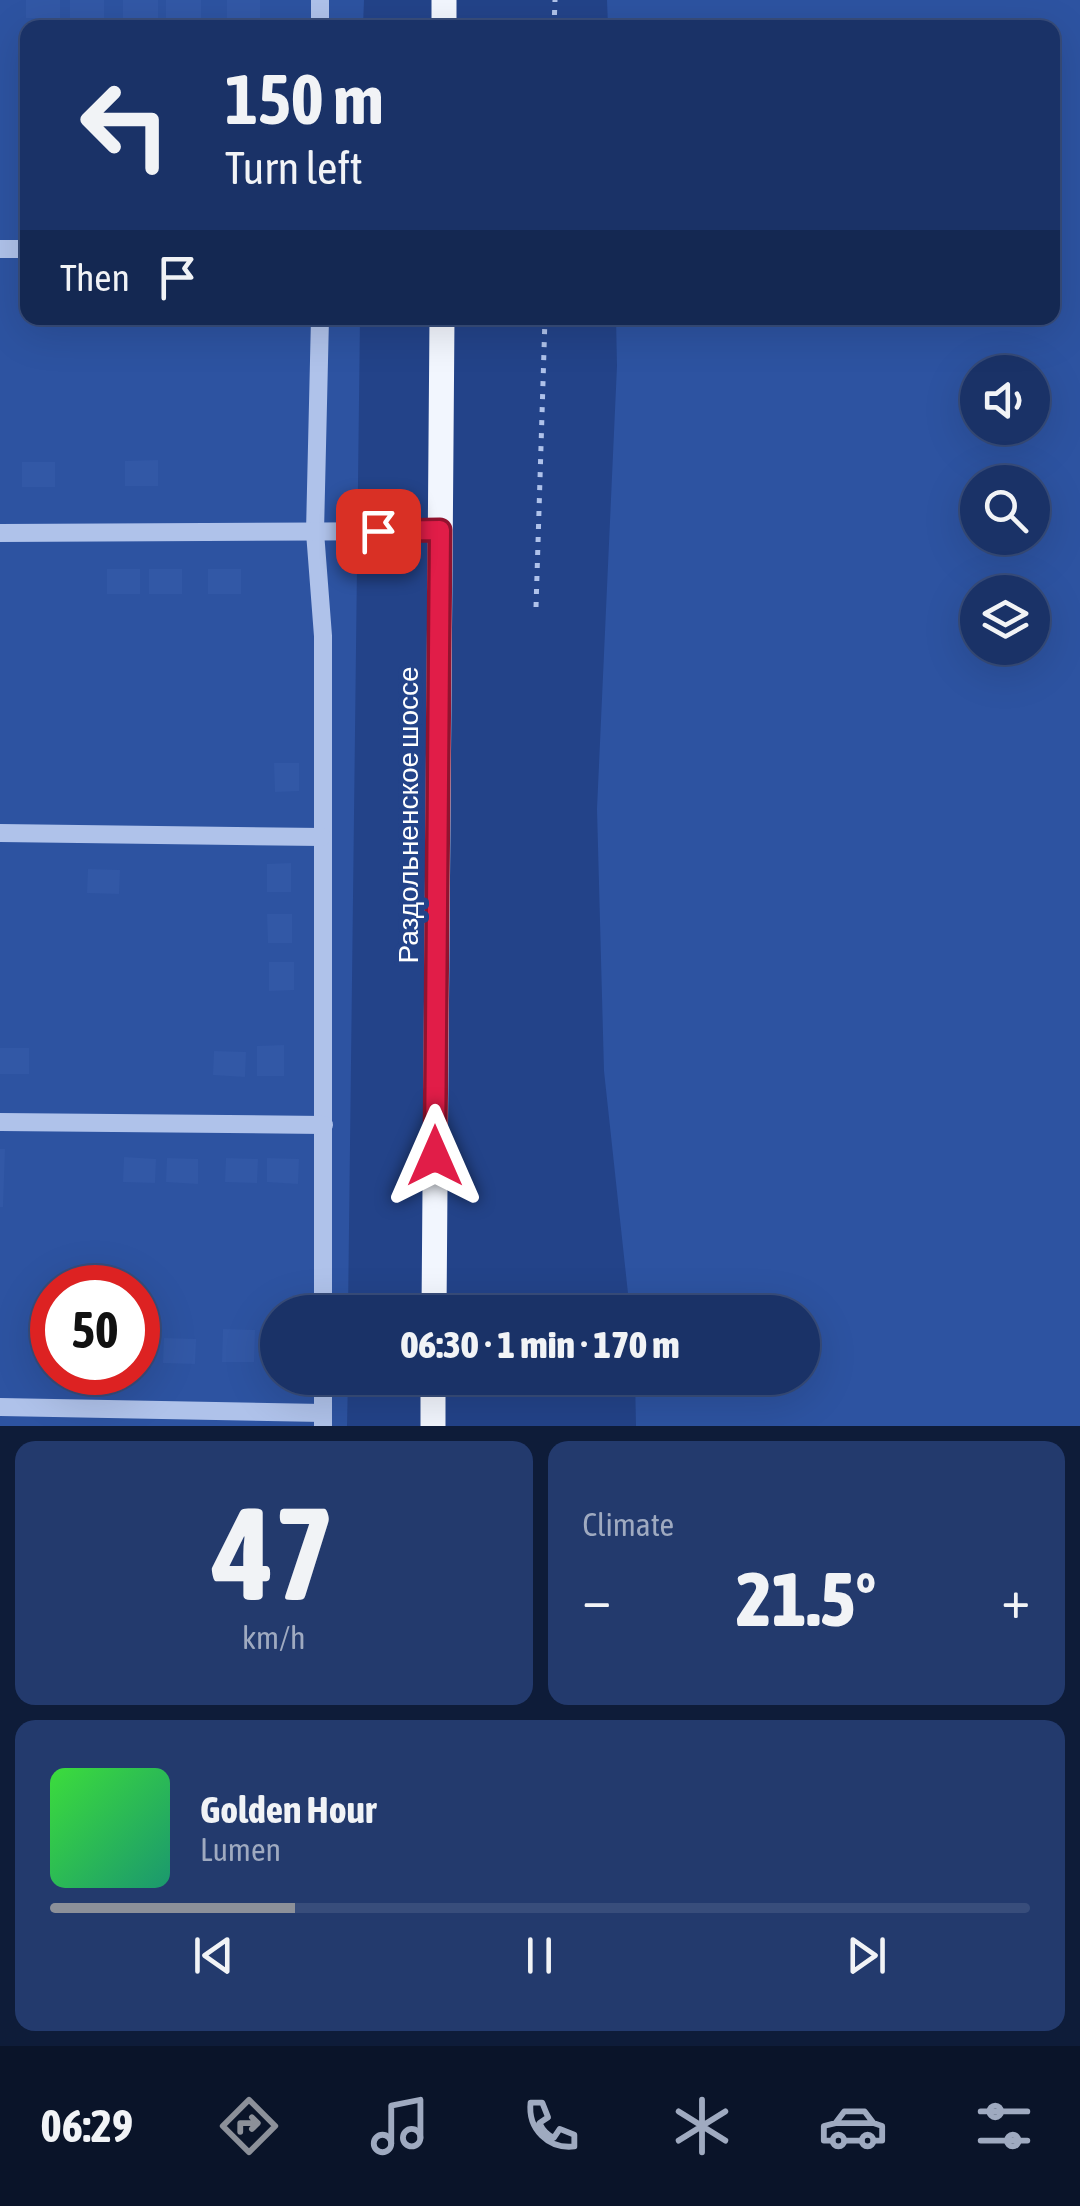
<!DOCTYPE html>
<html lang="en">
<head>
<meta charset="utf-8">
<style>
  body { margin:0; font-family:"Asap Condensed",sans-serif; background:#233a6d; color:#f1f3f6; height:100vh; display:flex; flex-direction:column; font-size:38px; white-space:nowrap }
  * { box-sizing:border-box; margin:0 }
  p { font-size:32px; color:#9faac0 }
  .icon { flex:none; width:55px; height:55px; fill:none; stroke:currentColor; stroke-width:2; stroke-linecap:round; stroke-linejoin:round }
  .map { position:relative; height:1426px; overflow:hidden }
  .details { display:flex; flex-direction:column; gap:15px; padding:15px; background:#0e1c39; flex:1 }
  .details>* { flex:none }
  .top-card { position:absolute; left:20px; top:20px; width:1040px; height:305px; border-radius:20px; box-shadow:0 10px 40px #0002,0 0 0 2px #384d7b; background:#1a3267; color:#f1f3f6; overflow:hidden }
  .fabs { position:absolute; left:960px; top:355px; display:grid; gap:20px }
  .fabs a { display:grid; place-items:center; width:90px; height:90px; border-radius:50%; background:#1a3267; box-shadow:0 10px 40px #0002,0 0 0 2px #384d7b; font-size:50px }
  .speed { position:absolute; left:30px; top:1265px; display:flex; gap:20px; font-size:50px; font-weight:700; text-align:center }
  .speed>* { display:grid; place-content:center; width:130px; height:130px; border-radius:50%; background:#1a3267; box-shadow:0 10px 40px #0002,0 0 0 2px #384d7b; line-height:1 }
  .speed .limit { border:15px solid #d22; background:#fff; color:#111 }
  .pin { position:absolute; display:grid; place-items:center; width:85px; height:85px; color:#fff; margin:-42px; border-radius:20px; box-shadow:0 5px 15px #0006 }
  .me { position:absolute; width:110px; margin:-55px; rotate:0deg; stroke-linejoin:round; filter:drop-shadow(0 0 8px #0008) }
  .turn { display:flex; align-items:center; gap:35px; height:210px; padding:0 40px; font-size:45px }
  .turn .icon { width:130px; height:130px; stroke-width:2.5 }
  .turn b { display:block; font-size:70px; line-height:85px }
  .then { display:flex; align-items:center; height:95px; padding:0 40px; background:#0003; gap:20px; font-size:38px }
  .big { font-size:75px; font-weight:800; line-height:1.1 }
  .details .tile { flex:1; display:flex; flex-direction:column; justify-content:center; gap:15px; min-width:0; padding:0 35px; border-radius:20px; background:#233a6d }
  .details .dial { align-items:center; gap:0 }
  .dial b { font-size:130px; line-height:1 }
  .song { display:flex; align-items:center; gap:30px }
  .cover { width:120px; height:120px; border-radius:15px; background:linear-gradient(135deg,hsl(120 70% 55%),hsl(160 70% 35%)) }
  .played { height:10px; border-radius:5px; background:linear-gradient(90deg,#8c9099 25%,#384d7b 25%) }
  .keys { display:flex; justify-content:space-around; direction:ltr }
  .heat { display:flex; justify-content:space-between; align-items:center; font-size:55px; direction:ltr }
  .details .tiles { flex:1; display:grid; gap:15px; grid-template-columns:1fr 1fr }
  .tile:last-child { grid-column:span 2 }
  .trip { position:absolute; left:260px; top:1295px; width:560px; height:100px; border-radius:50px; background:#1a3267; box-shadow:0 10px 40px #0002,0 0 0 2px #384d7b; font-weight:800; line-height:100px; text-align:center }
  .dock { display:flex; height:160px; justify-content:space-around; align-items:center; background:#0a1429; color:#9faac0 }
  .dock .icon { width:70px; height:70px }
  .dock .selected { color:#8c9099 }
  .dock b { font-size:45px; color:#f1f3f6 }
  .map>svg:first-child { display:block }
  .green { fill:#2d53a1; fill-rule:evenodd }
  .building { fill:#3258a6 }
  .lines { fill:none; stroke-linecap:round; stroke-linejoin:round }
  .path { stroke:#afc2ea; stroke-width:5; stroke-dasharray:5 8; stroke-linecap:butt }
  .minor { stroke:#afc2ea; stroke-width:18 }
  .major { stroke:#f2f6fe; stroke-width:25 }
  .route-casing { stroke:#92132f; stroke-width:25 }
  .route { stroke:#e11d48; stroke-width:18 }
  .labels { text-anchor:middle; stroke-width:10; stroke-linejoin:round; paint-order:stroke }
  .street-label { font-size:28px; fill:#fff; stroke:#234389 }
</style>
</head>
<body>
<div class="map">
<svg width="1080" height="1426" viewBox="0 0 1080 1426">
  <rect width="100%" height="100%" fill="#234389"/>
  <g class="green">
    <path d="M0 0H364L363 27 28 28V318H360L348 1312H278V1378H348L347 1426H0ZM52 1288H138V1372H52Z"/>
    <path d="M607 0H1080V1426H636L635 1378H802V1312H630L604 1071 597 809 617 366 616 318H1052V28L608 27ZM978 372H1032V428H978ZM978 482H1032V538H978ZM978 592H1032V648H978Z"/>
  </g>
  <g class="building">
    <polygon points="26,0 60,0 60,19 26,18"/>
    <polygon points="70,0 104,0 104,21 70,20"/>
    <rect x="123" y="0" width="35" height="20"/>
    <polygon points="166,0 201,0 201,20 166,19"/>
    <rect x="227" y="0" width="33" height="20"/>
    <polygon points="158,460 158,486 125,486 125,461"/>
    <rect x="22" y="462" width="33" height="25"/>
    <rect x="107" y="569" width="33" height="25"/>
    <rect x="149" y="569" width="33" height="25"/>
    <rect x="208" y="569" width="33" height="25"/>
    <polygon points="274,763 299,763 299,791 275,792"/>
    <polygon points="291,863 291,892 267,892 267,864"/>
    <polygon points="88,869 120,870 119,894 87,893"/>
    <polygon points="267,914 292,914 292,943 268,943"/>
    <polygon points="269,962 294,962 294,990 269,991"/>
    <polygon points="284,1045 284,1076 257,1076 257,1046"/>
    <rect x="0" y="1048" width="29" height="26"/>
    <polygon points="214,1051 246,1052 245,1077 213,1075"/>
    <polygon points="0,1149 5,1149 3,1207 0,1207"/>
    <polygon points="124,1157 156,1159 155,1183 123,1182"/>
    <polygon points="167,1158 198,1159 198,1184 166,1182"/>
    <polygon points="226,1158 258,1159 257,1183 225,1182"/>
    <polygon points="267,1158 299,1159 298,1184 267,1182"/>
    <polygon points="223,1329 255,1330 254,1362 222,1362"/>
    <polygon points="46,1335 52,1335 52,1360 46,1359"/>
    <polygon points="138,1337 152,1337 151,1362 138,1361"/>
    <polygon points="164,1338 196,1339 195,1364 163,1363"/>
  </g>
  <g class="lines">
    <g class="path">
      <polyline points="554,28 555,0"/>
      <polyline points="536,607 545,318"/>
    </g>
    <g class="minor">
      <polyline points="320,0 320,28"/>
      <polyline points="0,249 28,249"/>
      <polyline points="320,318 315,532 323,636 323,1312"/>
      <polyline points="0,533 440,531"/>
      <polyline points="0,833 322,837"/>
      <polyline points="0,1122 324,1125"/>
      <polyline points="323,1378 323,1426"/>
      <polyline points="0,1407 323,1413"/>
    </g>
    <g class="major">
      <polyline points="444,28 444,0"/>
      <polyline points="434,1312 442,318"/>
      <polyline points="433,1426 433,1378"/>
    </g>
  </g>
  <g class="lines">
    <defs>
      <polyline id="route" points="378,531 440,530 435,1156"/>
    </defs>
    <use href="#route" class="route-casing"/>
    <use href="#route" class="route"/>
  </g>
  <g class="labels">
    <g class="street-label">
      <text transform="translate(408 815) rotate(-90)" y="10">Раздольненское шоссе</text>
    </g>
  </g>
</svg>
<div class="fabs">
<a><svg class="icon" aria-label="sound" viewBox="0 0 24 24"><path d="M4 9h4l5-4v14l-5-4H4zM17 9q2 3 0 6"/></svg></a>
<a><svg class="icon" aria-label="search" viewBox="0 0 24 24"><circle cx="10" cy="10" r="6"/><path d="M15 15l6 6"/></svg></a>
<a><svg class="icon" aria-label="layers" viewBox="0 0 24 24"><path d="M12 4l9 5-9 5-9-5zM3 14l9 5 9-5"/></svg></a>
</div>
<div class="speed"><div class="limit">50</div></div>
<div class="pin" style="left:378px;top:531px;background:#d93025"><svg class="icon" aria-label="arrive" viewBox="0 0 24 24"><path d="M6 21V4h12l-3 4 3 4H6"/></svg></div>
<svg class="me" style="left:435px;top:1156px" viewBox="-20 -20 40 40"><path d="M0-17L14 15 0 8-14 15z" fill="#e11d48" stroke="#fff" stroke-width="4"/></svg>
<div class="trip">06:30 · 1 min · 170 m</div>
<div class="top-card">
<div class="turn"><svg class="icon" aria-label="left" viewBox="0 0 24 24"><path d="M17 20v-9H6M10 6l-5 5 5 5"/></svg><div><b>150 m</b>Turn left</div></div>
<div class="then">Then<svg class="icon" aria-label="arrive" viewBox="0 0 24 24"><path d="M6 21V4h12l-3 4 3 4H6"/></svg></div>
</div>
</div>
<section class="details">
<div class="tiles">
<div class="tile dial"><b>47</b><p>km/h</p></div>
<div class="tile"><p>Climate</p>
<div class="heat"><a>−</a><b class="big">21.5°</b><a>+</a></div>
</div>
<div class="tile">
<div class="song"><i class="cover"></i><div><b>Golden Hour</b><p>Lumen</p></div></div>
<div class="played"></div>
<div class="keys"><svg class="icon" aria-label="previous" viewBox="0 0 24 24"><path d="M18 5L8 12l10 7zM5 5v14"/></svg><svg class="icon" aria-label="pause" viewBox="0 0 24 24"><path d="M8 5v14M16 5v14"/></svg><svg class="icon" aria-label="next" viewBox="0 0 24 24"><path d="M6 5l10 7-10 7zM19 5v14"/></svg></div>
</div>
</div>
</section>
<nav class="dock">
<b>06:29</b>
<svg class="icon selected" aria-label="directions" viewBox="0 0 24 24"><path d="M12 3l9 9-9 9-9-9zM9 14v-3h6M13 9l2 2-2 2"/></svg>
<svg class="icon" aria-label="music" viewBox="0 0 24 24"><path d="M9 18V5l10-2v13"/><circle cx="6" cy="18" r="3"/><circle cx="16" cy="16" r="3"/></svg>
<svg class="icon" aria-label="phone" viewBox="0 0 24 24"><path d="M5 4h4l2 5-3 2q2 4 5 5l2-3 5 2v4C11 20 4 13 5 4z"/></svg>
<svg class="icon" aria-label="climate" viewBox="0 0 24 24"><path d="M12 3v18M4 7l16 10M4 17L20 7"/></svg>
<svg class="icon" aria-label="car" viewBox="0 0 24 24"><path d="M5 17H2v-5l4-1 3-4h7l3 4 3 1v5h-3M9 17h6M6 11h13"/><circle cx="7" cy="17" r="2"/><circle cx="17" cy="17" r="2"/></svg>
<svg class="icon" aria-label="filters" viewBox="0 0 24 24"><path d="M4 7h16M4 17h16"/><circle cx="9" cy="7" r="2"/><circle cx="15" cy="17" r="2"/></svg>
</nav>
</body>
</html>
